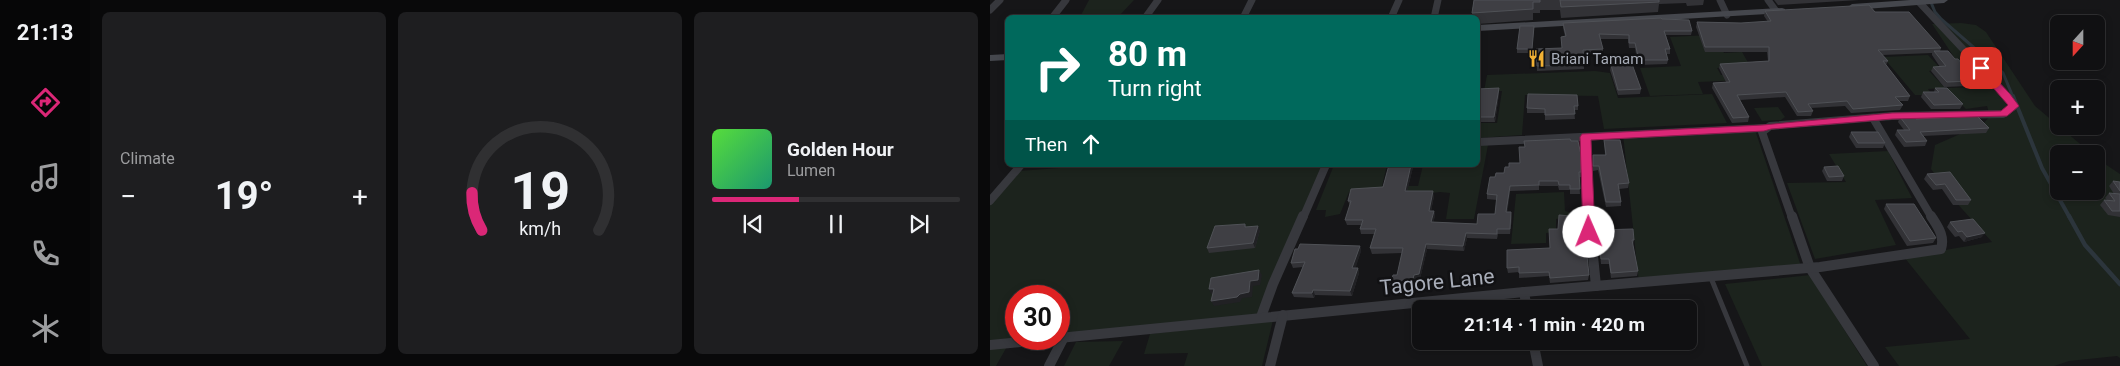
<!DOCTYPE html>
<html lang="en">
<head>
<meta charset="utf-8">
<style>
  body { margin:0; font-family:Roboto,sans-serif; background:#1e1e20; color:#f1f3f6; height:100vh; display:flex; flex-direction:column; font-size:19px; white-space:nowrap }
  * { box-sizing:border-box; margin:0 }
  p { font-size:16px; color:#9c9d9f }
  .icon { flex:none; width:28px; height:28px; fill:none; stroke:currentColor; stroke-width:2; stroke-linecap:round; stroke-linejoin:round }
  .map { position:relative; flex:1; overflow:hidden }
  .drawer { display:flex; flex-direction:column; gap:12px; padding:12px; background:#09090a; width:900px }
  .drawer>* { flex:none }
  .guide { position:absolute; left:15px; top:15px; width:475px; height:152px; border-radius:8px; box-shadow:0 2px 8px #0003,0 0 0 1px #303032; background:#00695c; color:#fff; overflow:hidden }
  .needle { width:32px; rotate:201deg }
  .controls { position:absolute; left:1060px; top:15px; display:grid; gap:10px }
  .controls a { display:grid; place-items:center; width:55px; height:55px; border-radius:8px; background:#101012; box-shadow:0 2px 8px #0003,0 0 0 1px #303032; font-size:25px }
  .speed { position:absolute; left:15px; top:285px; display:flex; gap:10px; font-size:25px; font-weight:700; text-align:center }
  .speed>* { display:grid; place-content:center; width:65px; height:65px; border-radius:50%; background:#101012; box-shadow:0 2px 8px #0003,0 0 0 1px #303032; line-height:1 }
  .speed .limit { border:8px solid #d22; background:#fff; color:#111 }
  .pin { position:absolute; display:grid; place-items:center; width:42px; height:42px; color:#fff; margin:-21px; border-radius:10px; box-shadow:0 2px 8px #0006 }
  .me { position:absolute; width:55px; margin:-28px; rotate:359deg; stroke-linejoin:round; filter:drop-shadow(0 0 4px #0008) }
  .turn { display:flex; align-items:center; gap:18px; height:105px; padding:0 20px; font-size:22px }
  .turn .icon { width:65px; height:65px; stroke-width:2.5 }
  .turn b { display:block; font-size:35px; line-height:42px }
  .then { display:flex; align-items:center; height:48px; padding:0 20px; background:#0003; gap:10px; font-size:19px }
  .big { font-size:38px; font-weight:700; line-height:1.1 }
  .drawer .tile { flex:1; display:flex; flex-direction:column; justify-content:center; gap:8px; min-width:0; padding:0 18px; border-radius:8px; background:#1e1e20 }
  .drawer .dial { align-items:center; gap:0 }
  .dial svg { height:130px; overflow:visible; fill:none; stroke:#303032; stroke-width:7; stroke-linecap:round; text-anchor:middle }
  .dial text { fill:#f1f3f6; stroke:none }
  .song { display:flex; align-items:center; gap:15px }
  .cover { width:60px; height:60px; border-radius:8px; background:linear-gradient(135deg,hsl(110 70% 55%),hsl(160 70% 35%)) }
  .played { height:5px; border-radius:2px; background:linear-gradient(90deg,#db2777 35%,#303032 35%) }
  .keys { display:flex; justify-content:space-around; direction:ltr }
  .heat { display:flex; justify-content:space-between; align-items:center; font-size:28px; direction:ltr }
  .drawer .tiles { flex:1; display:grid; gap:12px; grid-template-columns:repeat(3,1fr) }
  .trip { position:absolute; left:422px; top:300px; width:285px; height:50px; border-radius:8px; background:#101012; box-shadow:0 2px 8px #0003,0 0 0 1px #303032; font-weight:700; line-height:50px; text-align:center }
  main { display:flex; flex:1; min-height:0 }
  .tabs { display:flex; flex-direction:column; width:90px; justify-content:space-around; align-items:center; background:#060607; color:#9c9d9f }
  .tabs .icon { width:35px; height:35px }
  .tabs .selected { color:#db2777 }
  .tabs b { font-size:22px; color:#f1f3f6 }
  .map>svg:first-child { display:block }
  .green { fill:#1c231d }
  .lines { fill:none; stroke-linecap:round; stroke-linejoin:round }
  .stream-far2 { stroke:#2c353c; stroke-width:3 }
  .stream-far1 { stroke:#2c353c; stroke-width:4 }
  .stream { stroke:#2c353c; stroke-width:4.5 }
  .lane { stroke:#37383d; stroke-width:5 }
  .street-far2 { stroke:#37383d; stroke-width:7 }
  .street-far1 { stroke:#37383d; stroke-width:8 }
  .street { stroke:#37383d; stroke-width:10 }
  .secondary { fill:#45474d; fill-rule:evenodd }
  .wall { fill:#323236 }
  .shaded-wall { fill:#212124 }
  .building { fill:#3f3f44; stroke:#4f5156 }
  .route { fill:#db2777; stroke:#8e194d }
  .labels { text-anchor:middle; stroke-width:5; stroke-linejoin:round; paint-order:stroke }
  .far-poi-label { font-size:15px; fill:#a8adb8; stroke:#111113; text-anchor:start }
  .near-street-label { font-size:21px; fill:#a8adb8; stroke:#111113 }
</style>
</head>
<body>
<main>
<nav class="tabs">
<b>21:13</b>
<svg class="icon selected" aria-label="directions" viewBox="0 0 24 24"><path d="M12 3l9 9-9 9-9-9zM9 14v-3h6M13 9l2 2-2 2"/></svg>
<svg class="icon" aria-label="music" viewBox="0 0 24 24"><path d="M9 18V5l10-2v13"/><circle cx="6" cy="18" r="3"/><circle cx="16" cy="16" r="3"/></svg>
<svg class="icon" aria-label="phone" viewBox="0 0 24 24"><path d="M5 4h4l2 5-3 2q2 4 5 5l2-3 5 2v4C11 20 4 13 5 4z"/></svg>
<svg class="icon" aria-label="climate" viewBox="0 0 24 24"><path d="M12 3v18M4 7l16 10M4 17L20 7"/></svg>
</nav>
<section class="drawer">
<div class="tiles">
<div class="tile"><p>Climate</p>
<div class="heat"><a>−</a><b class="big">19°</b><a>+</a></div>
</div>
<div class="tile dial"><svg viewBox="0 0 100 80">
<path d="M14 69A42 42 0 1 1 86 69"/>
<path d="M14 69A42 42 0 0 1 8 46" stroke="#db2777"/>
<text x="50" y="56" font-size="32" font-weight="700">19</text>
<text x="50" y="72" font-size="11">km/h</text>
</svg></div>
<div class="tile">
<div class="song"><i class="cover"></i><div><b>Golden Hour</b><p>Lumen</p></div></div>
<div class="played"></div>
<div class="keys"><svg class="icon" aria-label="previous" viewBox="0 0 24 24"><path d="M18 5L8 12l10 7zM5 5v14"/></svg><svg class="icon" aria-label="pause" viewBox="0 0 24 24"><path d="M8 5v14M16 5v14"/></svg><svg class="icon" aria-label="next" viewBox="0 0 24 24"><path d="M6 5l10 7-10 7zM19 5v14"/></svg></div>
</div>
</div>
</section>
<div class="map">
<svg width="1130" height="366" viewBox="0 0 1130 366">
  <rect width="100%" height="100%" fill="#161618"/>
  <g class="green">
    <polygon points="99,0 144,0 128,17 90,17"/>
    <polygon points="971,23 986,25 996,32 1045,106 1102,154 1069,154 1069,191 1106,191 1106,158 1130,174 1130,358 1127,356 1079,361 1064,366 909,366 895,347 980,339 914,257 1002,242 963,199 941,169 945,145 993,124 1000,116 997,106 976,109 955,88 938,89 942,95 925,95 893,57 938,55 952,70 939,71 955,88 984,87 942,24"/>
    <polygon points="739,34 730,46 734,53 752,52 760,66 727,68 731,75 750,74 754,80 708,82 713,94 660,96 650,68 691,66 680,37"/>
    <polygon points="605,71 620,73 628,98 722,94 737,123 614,129 608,96 535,95 532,135 488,138 488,123 507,123 512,91 494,91 497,75"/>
    <polygon points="788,107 795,117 791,120 772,121 764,108"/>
    <polygon points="765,130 812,269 649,283 633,134"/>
    <polygon points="488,145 498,145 484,219 456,219 460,193 450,192 426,195 388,191 359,192 350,214 335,217 336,210 326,210 344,165 397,165 392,186 428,186 433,165 488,165"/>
    <polygon points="898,151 922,198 885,200 906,245 825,259 797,183 856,182 839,154"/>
    <polygon points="112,165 336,165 271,316 69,338 69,296 26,296 26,339 19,343 6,366 0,366 0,203 28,171"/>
    <polygon points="574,192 575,211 579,212 579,218 566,219 566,232 556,233 556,243 521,244 526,194"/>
    <polygon points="820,275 877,366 772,366 735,284"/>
    <polygon points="283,320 272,366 194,366 198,353 154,354 160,334"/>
    <polygon points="133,341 119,366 74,366 86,342"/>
  </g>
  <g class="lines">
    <polyline class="stream-far2" points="940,0 945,12 951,19 1013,73 1023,97"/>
    <polyline class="stream-far1" points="1023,96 1052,168 1080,218"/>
    <polyline class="stream" points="1079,216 1095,245 1130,284"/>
    <polyline class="lane" points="721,278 757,366"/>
    <g class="street-far2">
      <polyline points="730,0 737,15"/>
      <polyline points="778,0 786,11"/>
      <polyline points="929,2 1018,97"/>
      <polyline points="0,10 10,0"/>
      <polyline points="62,18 76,0"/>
      <polyline points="155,18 168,0"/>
      <polyline points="253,18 262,0"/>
      <polyline points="401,18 409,0"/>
      <polyline points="444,18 448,0"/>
    </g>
    <g class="street-far1">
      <polyline points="883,118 942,218"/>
      <polyline points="596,137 599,218"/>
      <polyline points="488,142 774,128"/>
      <polyline points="0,201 31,165"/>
      <polyline points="313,218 336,165"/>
      <polyline points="802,218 772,132 780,126 902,116 1013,114 1024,106 1017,96"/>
    </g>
    <g class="street">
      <polyline points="599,216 606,286"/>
      <polyline points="802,216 820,268 884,366"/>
      <polyline points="534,292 537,309"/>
      <polyline points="271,317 283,284 313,216"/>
      <path d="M69 338 534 292 830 267 951 249C955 236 948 227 941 216"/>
      <polyline points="543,341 548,366"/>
      <polyline points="0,345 60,339"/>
      <polyline points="59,366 74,337"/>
      <polyline points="280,366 293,315"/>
    </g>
    <g class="secondary">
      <polygon points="920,0 958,0 954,3 862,10 858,7 862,4"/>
      <polygon points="792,8 795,9 795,13 488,31 488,25"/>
      <polygon points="18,54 18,60 0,61 0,55"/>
    </g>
  </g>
  <g class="wall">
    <polygon points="484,0 714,0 713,5 697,6 696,3 669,4 668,12 571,18 570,10 550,10 550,13 543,13 543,20 488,24 488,18 483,18 482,13"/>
    <polygon points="784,0 869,0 788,5"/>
    <polygon points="775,11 885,12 951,48 950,51 965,59 978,71 976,75 982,81 979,86 954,87 941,71 943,67 950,67 942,55 942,53 892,55 898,61 896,65 920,96 918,101 909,101 913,105 910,110 861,113 855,106 821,108 823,111 821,116 807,116 795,97 750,100 759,117 758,122 742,123 722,88 723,83 736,82 729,68 730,64 778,61 777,52 715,52 706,27 707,22 751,23 778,22 774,16"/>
    <polygon points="672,19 702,31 701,35 676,35 680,49 680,54 676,54 678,60 677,64 648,65 645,48 639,48 638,39 610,39 613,49 613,54 594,54 594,69 547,71 546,49 572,48 571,37 575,36 573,28 573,23"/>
    <polygon points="544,26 542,53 527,53 527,49"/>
    <polygon points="621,65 651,89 650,94 628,95 620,70"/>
    <polygon points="509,88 509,93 505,122 488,122 488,89"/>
    <polygon points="945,88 973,104 970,109 941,109 931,97 933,92 944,92"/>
    <polygon points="588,106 588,110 584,110 585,119 555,120 555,113 537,113 537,108"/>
    <polygon points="910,117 926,119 999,128 996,133 933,136 937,141 935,146 914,147 905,135 907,130 914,130 908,122"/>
    <polygon points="861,132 895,143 893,148 866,148 859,137"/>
    <polygon points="614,140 639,183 638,188 629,189 631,202 631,206 616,207 608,170 603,171 603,155 615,155"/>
    <polygon points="581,141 591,155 591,177 589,177 590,194 580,194 580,190 569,190 568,186 549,186 549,190 520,191 517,212 522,217 520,234 508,234 507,239 477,238 474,251 437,249 430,279 425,280 424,284 416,284 415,290 401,290 400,285 407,275 412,253 382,254 380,248 384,234 371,234 370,229 371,225 357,225 355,220 360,206 358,201 393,187 399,165 426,165 426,167 423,167 417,191 444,196 441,211 444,211 445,216 443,222 487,224 505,214 507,200 497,199 497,194 505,177 514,173 519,167 530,163 535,147"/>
    <polygon points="834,167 854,176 852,181 837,181 832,171"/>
    <polygon points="937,174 981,200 978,205 963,205 952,189 943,190 934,179"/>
    <polygon points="1123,181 1130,182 1130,217 1118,215 1110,205 1114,200 1117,200 1115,198 1119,193 1124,194 1119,186"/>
    <polygon points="896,204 946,238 943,243 917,246 894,209"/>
    <polygon points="960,222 992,237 974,242 969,236 965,237 957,227"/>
    <polygon points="255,224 256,227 270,230 265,248 219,253 217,248"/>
    <polygon points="580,229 599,275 598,280 560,283 559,276 529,278 529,272 518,273 517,268 560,248"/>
    <polygon points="608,230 644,240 643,245 648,271 647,276 621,278 619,264 611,264 608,235"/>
    <polygon points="370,246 371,251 365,268 368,268 369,273 362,296 325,295 324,298 304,297 302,293 313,267 303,268 301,263"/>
  </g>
  <g class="shaded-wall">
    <polygon points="509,88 509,93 505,122 504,117"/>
    <polygon points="421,165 423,165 423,167 416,196 415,191"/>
    <polygon points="520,186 520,191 517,217 516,212"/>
    <polygon points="443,191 444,196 440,216 439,211"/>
    <polygon points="444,211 445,216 442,227 441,222"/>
    <polygon points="521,212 522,217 520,234 520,229"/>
    <polygon points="268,226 270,230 265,248 263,243"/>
    <polygon points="476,233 477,238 474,251 473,246"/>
    <polygon points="995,233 992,237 974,242 977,237"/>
    <polygon points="436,244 437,249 430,279 425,280 424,284 423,279 424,275"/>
    <polygon points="370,246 371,251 364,273 362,268"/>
    <polygon points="368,268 369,273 362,296 360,291"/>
    <polygon points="269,270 272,275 270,285 263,286 262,297 252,298 250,302 224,306 221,301"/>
    <polygon points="415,279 416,284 415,290 414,285"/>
    <polygon points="219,289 224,289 226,293 221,294"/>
    <polygon points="323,290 325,295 324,298 322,293"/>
  </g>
  <g class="building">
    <polygon points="484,0 550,0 550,2 543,2 543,9 482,13"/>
    <polygon points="570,0 669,0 669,2 571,7"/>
    <polygon points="879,5 885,12 919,12 951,48 888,50 898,61 893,61 920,96 905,97 913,105 863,109 857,101 818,104 823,111 808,112 796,92 747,95 759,117 743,118 723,83 740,82 730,64 779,61 779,47 715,47 707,22 751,23 781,21 775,11"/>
    <polygon points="671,18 672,19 699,20 702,31 674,31 680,49 675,49 678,60 649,60 645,43 639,43 639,35 609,34 613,49 593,50 594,65 547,66 546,49 572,48 571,37 576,36 573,23"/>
    <polygon points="530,26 544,26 542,49 527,49"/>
    <polygon points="944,51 958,51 965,59 968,59 978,71 972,71 982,81 957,82 943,67 956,66"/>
    <polygon points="642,64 651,89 628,90 621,65"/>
    <polygon points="509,88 504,117 488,117 489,105 488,105 488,89"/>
    <polygon points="945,88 957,88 973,104 944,105 933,92 949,92"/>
    <polygon points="538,94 587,95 588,106 584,106 585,114 555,115 555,109 537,108"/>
    <polygon points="987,116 999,128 930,132 937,141 916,142 907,130 920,130 910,117 925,117 926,119"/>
    <polygon points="861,132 888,132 895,143 868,143"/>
    <polygon points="580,139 581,141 588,141 591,155 591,172 589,172 590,189 580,189 580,185 569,185 568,181 549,181 549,185 520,186 516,212 521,212 520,229 507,229 507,234 476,233 473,246 436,244 429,274 424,275 423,279 415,279 414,285 400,285 403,275 407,275 413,248 380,248 386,229 370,229 373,220 355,220 361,201 358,201 361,189 393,187 399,165 421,165 415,191 443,191 439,211 444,211 441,222 487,224 488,214 505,214 507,195 497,194 500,177 505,177 506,173 514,173 515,167 519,167 519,163 530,163 529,147 535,147 534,141"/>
    <polygon points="614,140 630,140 639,183 628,184 631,202 616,202 609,166 603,166 603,155 616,155"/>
    <polygon points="848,166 854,176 839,177 834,167"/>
    <polygon points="960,172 981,200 966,200 955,184 946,185 937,174"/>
    <polygon points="1123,181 1130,182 1130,191"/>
    <polygon points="1119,193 1130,194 1130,211 1122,211 1114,200 1125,201"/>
    <polygon points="896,204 924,204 946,238 920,241"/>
    <polygon points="569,215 581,216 580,229 594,228 599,275 560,278 559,272 529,273 529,267 517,268 517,250 560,248 559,229 568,229"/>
    <polygon points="983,219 995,233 977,237 972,231 968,232 960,222"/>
    <polygon points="255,224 255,227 268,226 263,243 217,248 225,226"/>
    <polygon points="643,229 644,240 642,240 648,271 621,273 619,259 611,259 608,230"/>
    <polygon points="310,244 370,246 362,268 368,268 360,291 323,290 322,293 302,293 315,262 301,263 305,249 308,249"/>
    <polygon points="269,270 268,280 260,281 259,292 250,294 247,297 221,301 224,289 219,289 221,278"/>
  </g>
  <polygon class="route" points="991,65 994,66 1020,94 1029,106 1017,116 902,119 781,129 774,131 601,140 605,232 604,236 595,236 593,232 590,137 592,134 773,125 902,113 1011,111 1018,105 986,68"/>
  <defs>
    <symbol id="restaurant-bare" viewBox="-9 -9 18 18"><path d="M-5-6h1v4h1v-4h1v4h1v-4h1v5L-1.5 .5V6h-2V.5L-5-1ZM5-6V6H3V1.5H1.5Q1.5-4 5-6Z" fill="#f2b134" stroke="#111113" stroke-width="2.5" paint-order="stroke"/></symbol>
  </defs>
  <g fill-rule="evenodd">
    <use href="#restaurant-bare" x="534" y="46" width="25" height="25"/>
  </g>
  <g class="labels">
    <g class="far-poi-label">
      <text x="561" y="64">Briani Tamam</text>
    </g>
    <g class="near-street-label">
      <text transform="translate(447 282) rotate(-6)" y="7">Tagore Lane</text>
    </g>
  </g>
</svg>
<div class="controls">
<a><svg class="needle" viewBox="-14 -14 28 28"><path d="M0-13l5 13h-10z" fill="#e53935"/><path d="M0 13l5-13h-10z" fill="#9c9d9f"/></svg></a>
<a>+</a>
<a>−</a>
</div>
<div class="speed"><div class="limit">30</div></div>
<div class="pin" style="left:991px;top:68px;background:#d93025"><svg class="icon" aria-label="arrive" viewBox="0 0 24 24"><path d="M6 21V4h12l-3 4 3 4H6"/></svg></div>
<svg class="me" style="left:599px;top:232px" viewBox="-20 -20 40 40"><circle r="19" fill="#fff"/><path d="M0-13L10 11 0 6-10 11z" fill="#db2777"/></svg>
<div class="trip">21:14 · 1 min · 420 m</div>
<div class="guide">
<div class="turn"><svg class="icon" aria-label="right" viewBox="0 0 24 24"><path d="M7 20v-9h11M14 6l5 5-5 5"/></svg><div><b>80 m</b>Turn right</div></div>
<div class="then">Then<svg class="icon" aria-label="ahead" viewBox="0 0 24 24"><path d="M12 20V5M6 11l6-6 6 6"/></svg></div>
</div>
</div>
</main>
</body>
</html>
